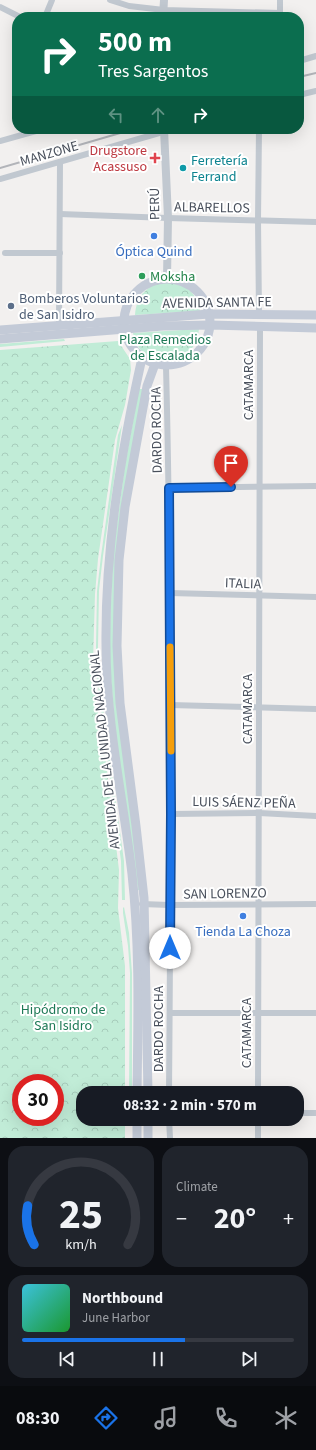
<!DOCTYPE html>
<html lang="en">
<head>
<meta charset="utf-8">
<style>
  body { margin:0; font-family:"Source Sans 3",sans-serif; background:#20242c; color:#f1f3f6; height:100vh; display:flex; flex-direction:column; font-size:15px; white-space:nowrap }
  * { box-sizing:border-box; margin:0 }
  p { font-size:13px; color:#9ea1a6 }
  .icon { flex:none; width:22px; height:22px; fill:none; stroke:currentColor; stroke-width:2; stroke-linecap:round; stroke-linejoin:round }
  .map { position:relative; height:1138px; overflow:hidden }
  .sheet { display:flex; flex-direction:column; gap:8px; padding:8px; background:#0d0f14; flex:1 }
  .sheet>* { flex:none }
  .hud { position:absolute; left:12px; top:12px; width:292px; height:122px; border-radius:16px; box-shadow:0 4px 16px #0002; background:#0b6e4f; color:#fff; overflow:hidden }
  .speed { position:absolute; left:12px; top:1074px; display:flex; gap:8px; font-size:20px; font-weight:700; text-align:center }
  .speed>* { display:grid; place-content:center; width:52px; height:52px; border-radius:50%; background:#171b24; box-shadow:0 4px 16px #0002; line-height:1 }
  .speed .limit { border:6px solid #d22; background:#fff; color:#111 }
  .pin { position:absolute; display:grid; place-items:center; width:34px; height:34px; color:#fff; margin:-41px -17px; border-radius:50% 50% 50% 0; rotate:-45deg; box-shadow:0 0 4px #0007 }
  .pin .icon { rotate:45deg }
  .me { position:absolute; width:44px; margin:-22px; rotate:0deg; stroke-linejoin:round; filter:drop-shadow(0 0 3px #0008) }
  .turn { display:flex; align-items:center; gap:14px; height:84px; padding:0 20px; font-size:18px }
  .turn .icon { width:52px; height:52px; stroke-width:2.5 }
  .turn b { display:block; font-size:28px; line-height:34px }
  .lanes { display:flex; align-items:center; height:38px; padding:0 20px; background:#0003; justify-content:center; gap:20px; direction:ltr }
  .lanes .off { opacity:.35 }
  .big { font-size:30px; font-weight:700; line-height:1.1 }
  .sheet .widget { flex:1; display:flex; flex-direction:column; justify-content:center; gap:6px; min-width:0; padding:0 14px; border-radius:16px; background:#20242c }
  .sheet .dial { align-items:center; gap:0 }
  .dial svg { height:104px; overflow:visible; fill:none; stroke:#363941; stroke-width:7; stroke-linecap:round; text-anchor:middle }
  .dial text { fill:#f1f3f6; stroke:none }
  .song { display:flex; align-items:center; gap:12px }
  .cover { width:48px; height:48px; border-radius:6px; background:linear-gradient(135deg,hsl(190 70% 55%),hsl(130 70% 35%)) }
  .played { height:4px; border-radius:2px; background:linear-gradient(90deg,#1a73e8 60%,#363941 60%) }
  .keys { display:flex; justify-content:space-around; direction:ltr }
  .heat { display:flex; justify-content:space-between; align-items:center; font-size:22px; direction:ltr }
  .sheet .tiles { flex:1; display:grid; gap:8px; grid-template-columns:1fr 1fr }
  .widget:last-child { grid-column:span 2 }
  .trip { position:absolute; left:76px; top:1086px; width:228px; height:40px; border-radius:16px; background:#171b24; box-shadow:0 4px 16px #0002; font-weight:700; line-height:40px; text-align:center }
  .dock { display:flex; height:64px; justify-content:space-around; align-items:center; background:#090b0e; color:#9ea1a6 }
  .dock .icon { width:28px; height:28px }
  .dock .active { color:#1a73e8 }
  .dock b { font-size:18px; color:#f1f3f6 }
  .map>svg:first-child { display:block }
  .grass { fill:#c1ecd7 }
  .forest { fill:url(#forest-crowns); fill-rule:evenodd }
  .lines { fill:none; stroke-linecap:round; stroke-linejoin:round }
  .minor { stroke:#c1c8d0; stroke-width:6 }
  .tertiary { stroke:#c1c8d0; stroke-width:8 }
  .secondary { stroke:#c3cad7; stroke-width:9 }
  .rail { stroke:#b2b4b9; stroke-width:2 }
  .route-casing { stroke:#114b97; stroke-width:10 }
  .route { stroke:#1a73e8; stroke-width:7 }
  .slow { stroke:#f59e0b; stroke-width:7 }
  .health-dot { fill:#e0444e; stroke:#fff; stroke-width:1.5 }
  .culture-dot { fill:#0f9aa8; stroke:#fff; stroke-width:1.5 }
  .shop-dot { fill:#3f7fe0; stroke:#fff; stroke-width:1.5 }
  .leisure-dot { fill:#2e9e5b; stroke:#fff; stroke-width:1.5 }
  .service-dot { fill:#5c6f8a; stroke:#fff; stroke-width:1.5 }
  .labels { text-anchor:middle; stroke-width:4; stroke-linejoin:round; paint-order:stroke }
  .health-label { font-size:14px; fill:#be3a42; stroke:#fff; text-anchor:end }
  .street-label { font-size:14px; fill:#49505c; stroke:#fff }
  .culture-label { font-size:14px; fill:#0d838f; stroke:#fff; text-anchor:start }
  .shop-label { font-size:14px; fill:#366cbe; stroke:#fff }
  .leisure-label { font-size:14px; fill:#27864d; stroke:#fff; text-anchor:start }
  .service-label { font-size:14px; fill:#4e5e75; stroke:#fff; text-anchor:start }
  .park-label { font-size:14px; fill:#1d7956; stroke:#fff }
</style>
</head>
<body>
<div class="map">
<svg width="316" height="1138" viewBox="0 0 316 1138">
  <defs>
    <pattern id="forest-crowns" width="20" height="18" patternUnits="userSpaceOnUse"><rect width="20" height="18" fill="#c1ecd7"/><path d="M2 6a3 3 0 1 1 6 0M12 15a3 3 0 1 1 6 0" fill="none" stroke="#a7ccbb"/></pattern>
  </defs>
  <rect width="100%" height="100%" fill="#f2f0ef"/>
  <g class="grass">
    <polygon points="64,339 65,341 0,347 0,344"/>
    <polygon points="139,389 143,389 114,595 140,890 138,890 116,740 109,653 113,554 125,465"/>
    <polygon points="122,425 103,556 99,590 98,647 99,666 104,716 124,861 125,900 122,900 121,861 100,705 96,666 96,647 97,591 101,556 118,435"/>
    <polygon points="124,907 129,933 132,973 132,1093 129,1093 130,973 128,946 123,913 123,908"/>
  </g>
  <g class="forest">
    <path d="M169 281C186 284 197 293 200 311L135 315C136 295 149 283 169 281Z"/>
    <path d="M199 329C194 371 142 374 133 333Z"/>
    <path d="M118 341 130 359 131 370 125 405 115 440 98 559 95 594 93 663 98 713 105 755 119 870 118 908 125 966V1093H83V1119H125V1138H0V350ZM21 1083H55V1117H21Z"/>
  </g>
  <g class="lines">
    <g class="minor">
      <polyline points="110,0 129,6 164,10 280,13"/>
      <polyline points="280,0 280,15"/>
      <polyline points="0,7 20,17"/>
      <polyline points="45,17 52,0"/>
      <polyline points="299,61 316,56"/>
      <polyline points="299,95 316,91"/>
      <polyline points="259,129 258,220 259,314"/>
      <polyline points="0,141 43,129"/>
      <polyline points="0,179 173,129"/>
      <polyline points="60,214 168,218 316,222"/>
      <polyline points="5,253 60,253"/>
      <polyline points="59,325 60,162"/>
      <path d="M166 366C172 608 171 851 169 1093"/>
      <polyline points="169,488 316,486"/>
      <polyline points="170,593 316,597"/>
      <polyline points="170,705 316,709"/>
      <polyline points="171,814 259,813 316,816"/>
      <polyline points="142,904 169,905 316,904"/>
      <polyline points="170,1013 316,1013"/>
      <polyline points="258,1093 260,326"/>
      <polyline points="297,1113 316,1113"/>
      <polyline points="169,1119 170,1138"/>
      <polyline points="258,1138 258,1119"/>
    </g>
    <g class="tertiary">
      <polyline points="163,17 164,0"/>
      <polyline points="164,129 168,218 167,279"/>
    </g>
    <g class="secondary">
      <circle cx="167" cy="322" r="43"/>
      <polyline points="0,330 209,314 316,315"/>
      <polyline points="0,339 163,326 210,325 316,328"/>
      <path d="M137 1093C138 1020 140 946 132 874 123 798 106 722 106 645 105 548 121 452 142 358"/>
      <polyline points="148,1093 144,898 136,826 120,703 117,646 119,560 125,507 147,386 155,364"/>
      <polyline points="137,1119 137,1138"/>
      <polyline points="148,1119 148,1138"/>
    </g>
    <g class="rail">
      <polyline points="299,77 316,73"/>
      <polyline points="0,168 134,129"/>
    </g>
  </g>
  <g class="lines">
    <defs>
      <polyline id="route" points="170,948 171,814 169,488 231,487"/>
    </defs>
    <use href="#route" class="route-casing"/>
    <use href="#route" class="route"/>
    <polyline class="slow" points="170,647 171,751"/>
  </g>
  <path class="health-dot" d="M153 152h4v4h4v4h-4v4h-4v-4h-4v-4h4z"/>
  <circle class="culture-dot" cx="183" cy="168" r="4"/>
  <g class="shop-dot">
    <circle cx="154" cy="236" r="4"/>
    <circle cx="243" cy="916" r="4"/>
  </g>
  <circle class="leisure-dot" cx="142" cy="276" r="4"/>
  <circle class="service-dot" cx="11" cy="306" r="4"/>
  <g class="labels">
    <g class="health-label">
      <text x="147" y="155">Drugstore<tspan x="147" dy="16">Acassuso</tspan></text>
    </g>
    <g class="street-label">
      <text transform="translate(49 153) rotate(-16)" y="5">MANZONE</text>
      <text transform="translate(154 204) rotate(-91)" y="5">PERÚ</text>
      <text transform="translate(212 207) rotate(1)" y="5">ALBARELLOS</text>
      <text transform="translate(217 302) rotate(-1)" y="5">AVENIDA SANTA FE</text>
      <text transform="translate(248 385) rotate(-90)" y="5">CATAMARCA</text>
      <text transform="translate(156 430) rotate(-91)" y="5">DARDO ROCHA</text>
      <text transform="translate(243 583) rotate(2)" y="5">ITALIA</text>
      <text transform="translate(247 709) rotate(-90)" y="5">CATAMARCA</text>
      <text transform="translate(104 750) rotate(-96)" y="5">AVENIDA DE LA UNIDAD NACIONAL</text>
      <text transform="translate(244 802) rotate(1)" y="5">LUIS SÁENZ PEÑA</text>
      <text transform="translate(225 893) rotate(-1)" y="5">SAN LORENZO</text>
      <text transform="translate(158 1029) rotate(-90)" y="5">DARDO ROCHA</text>
      <text transform="translate(246 1033) rotate(-90)" y="5">CATAMARCA</text>
    </g>
    <g class="culture-label">
      <text x="191" y="165">Ferretería<tspan x="191" dy="16">Ferrand</tspan></text>
    </g>
    <g class="shop-label">
      <text x="154" y="256">Óptica Quind</text>
      <text x="243" y="936">Tienda La Choza</text>
    </g>
    <g class="leisure-label">
      <text x="150" y="281">Moksha</text>
    </g>
    <g class="service-label">
      <text x="19" y="303">Bomberos Voluntarios<tspan x="19" dy="16">de San Isidro</tspan></text>
    </g>
    <g class="park-label">
      <text x="165" y="344">Plaza Remedios<tspan x="165" dy="16">de Escalada</tspan></text>
      <text x="63" y="1014">Hipódromo de<tspan x="63" dy="16">San Isidro</tspan></text>
    </g>
  </g>
</svg>
<div class="speed"><div class="limit">30</div></div>
<div class="pin" style="left:231px;top:487px;background:#d93025"><svg class="icon" aria-label="arrive" viewBox="0 0 24 24"><path d="M6 21V4h12l-3 4 3 4H6"/></svg></div>
<svg class="me" style="left:170px;top:948px" viewBox="-20 -20 40 40"><circle r="19" fill="#fff"/><path d="M0-13L10 11 0 6-10 11z" fill="#1a73e8"/></svg>
<div class="trip">08:32 · 2 min · 570 m</div>
<div class="hud">
<div class="turn"><svg class="icon" aria-label="right" viewBox="0 0 24 24"><path d="M7 20v-9h11M14 6l5 5-5 5"/></svg><div><b>500 m</b>Tres Sargentos</div></div>
<div class="lanes"><svg class="icon off" aria-label="left" viewBox="0 0 24 24"><path d="M17 20v-9H6M10 6l-5 5 5 5"/></svg><svg class="icon off" aria-label="ahead" viewBox="0 0 24 24"><path d="M12 20V5M6 11l6-6 6 6"/></svg><svg class="icon" aria-label="right" viewBox="0 0 24 24"><path d="M7 20v-9h11M14 6l5 5-5 5"/></svg></div>
</div>
</div>
<section class="sheet">
<div class="tiles">
<div class="widget dial"><svg viewBox="0 0 100 80">
<path d="M14 69A42 42 0 1 1 86 69"/>
<path d="M14 69A42 42 0 0 1 9 39" stroke="#1a73e8"/>
<text x="50" y="56" font-size="32" font-weight="700">25</text>
<text x="50" y="72" font-size="11">km/h</text>
</svg></div>
<div class="widget"><p>Climate</p>
<div class="heat"><a>−</a><b class="big">20°</b><a>+</a></div>
</div>
<div class="widget">
<div class="song"><i class="cover"></i><div><b>Northbound</b><p>June Harbor</p></div></div>
<div class="played"></div>
<div class="keys"><svg class="icon" aria-label="previous" viewBox="0 0 24 24"><path d="M18 5L8 12l10 7zM5 5v14"/></svg><svg class="icon" aria-label="pause" viewBox="0 0 24 24"><path d="M8 5v14M16 5v14"/></svg><svg class="icon" aria-label="next" viewBox="0 0 24 24"><path d="M6 5l10 7-10 7zM19 5v14"/></svg></div>
</div>
</div>
</section>
<nav class="dock">
<b>08:30</b>
<svg class="icon active" aria-label="directions" viewBox="0 0 24 24"><path d="M12 3l9 9-9 9-9-9zM9 14v-3h6M13 9l2 2-2 2"/></svg>
<svg class="icon" aria-label="music" viewBox="0 0 24 24"><path d="M9 18V5l10-2v13"/><circle cx="6" cy="18" r="3"/><circle cx="16" cy="16" r="3"/></svg>
<svg class="icon" aria-label="phone" viewBox="0 0 24 24"><path d="M5 4h4l2 5-3 2q2 4 5 5l2-3 5 2v4C11 20 4 13 5 4z"/></svg>
<svg class="icon" aria-label="climate" viewBox="0 0 24 24"><path d="M12 3v18M4 7l16 10M4 17L20 7"/></svg>
</nav>
</body>
</html>
